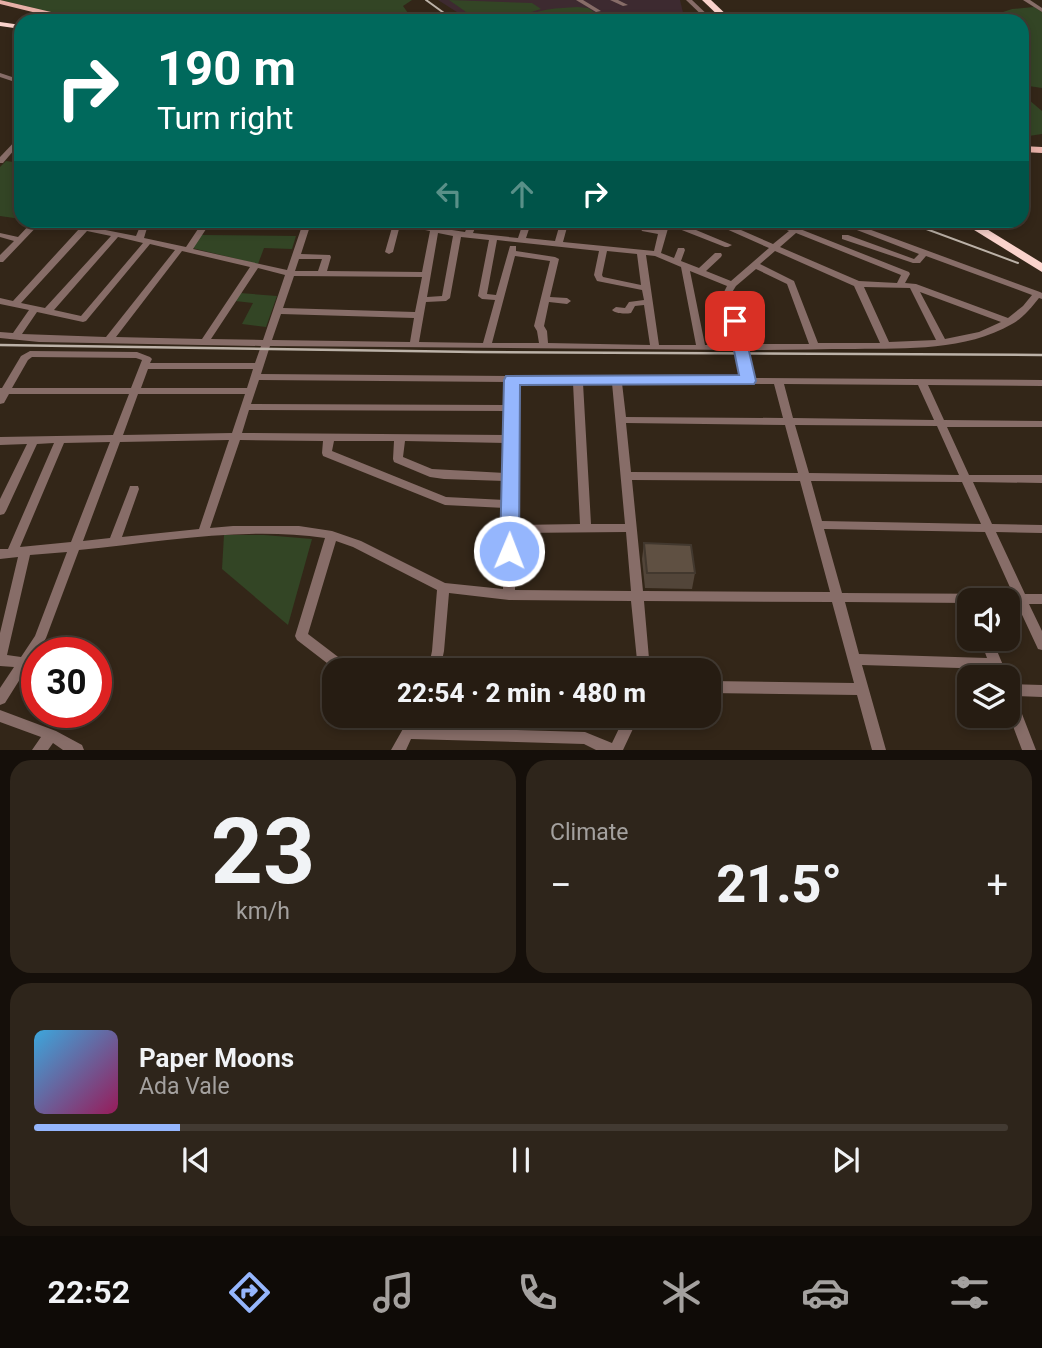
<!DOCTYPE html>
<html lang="en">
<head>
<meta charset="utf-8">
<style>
  body { margin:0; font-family:Roboto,sans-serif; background:#2e251b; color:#f1f3f6; height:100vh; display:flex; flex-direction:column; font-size:26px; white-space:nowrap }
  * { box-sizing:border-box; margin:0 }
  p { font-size:23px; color:#a4a19f }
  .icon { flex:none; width:38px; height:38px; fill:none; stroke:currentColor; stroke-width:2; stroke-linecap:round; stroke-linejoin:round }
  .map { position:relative; height:750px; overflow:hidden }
  .side { display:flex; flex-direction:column; gap:10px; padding:10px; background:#150f0a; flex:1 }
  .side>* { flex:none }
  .top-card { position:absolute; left:14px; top:14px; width:1015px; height:214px; border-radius:21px; box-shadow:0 4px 10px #0003,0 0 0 2px #423a32; background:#00695c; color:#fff; overflow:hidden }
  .fabs { position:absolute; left:957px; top:588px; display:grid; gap:14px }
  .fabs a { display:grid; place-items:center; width:63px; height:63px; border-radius:14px; background:#261c12; box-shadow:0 4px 10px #0003,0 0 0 2px #423a32; font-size:35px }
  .speed { position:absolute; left:21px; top:637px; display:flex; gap:14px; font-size:35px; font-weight:700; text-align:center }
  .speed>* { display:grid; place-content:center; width:91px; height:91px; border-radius:50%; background:#261c12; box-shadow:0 4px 10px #0003,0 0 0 2px #423a32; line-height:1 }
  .speed .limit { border:10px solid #d22; background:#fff; color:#111 }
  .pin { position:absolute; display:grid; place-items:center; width:60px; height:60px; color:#fff; margin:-30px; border-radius:14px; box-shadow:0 4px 10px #0006 }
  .me { position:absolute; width:77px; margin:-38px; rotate:1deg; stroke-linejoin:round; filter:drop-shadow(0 0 5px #0008) }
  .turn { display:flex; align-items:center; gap:24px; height:147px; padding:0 28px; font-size:32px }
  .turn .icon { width:91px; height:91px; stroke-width:2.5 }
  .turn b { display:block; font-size:49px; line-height:60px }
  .lanes { display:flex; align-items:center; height:66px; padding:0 28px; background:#0003; justify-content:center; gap:35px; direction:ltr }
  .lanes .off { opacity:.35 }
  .big { font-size:52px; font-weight:800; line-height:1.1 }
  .side .card { flex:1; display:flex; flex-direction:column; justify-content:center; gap:10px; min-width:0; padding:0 24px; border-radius:21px; background:#2e251b }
  .side .dial { align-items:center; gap:0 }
  .dial b { font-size:91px; line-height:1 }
  .song { display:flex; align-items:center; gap:21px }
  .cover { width:84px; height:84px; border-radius:10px; background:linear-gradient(135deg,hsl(200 70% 55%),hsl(330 70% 35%)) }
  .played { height:7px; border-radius:4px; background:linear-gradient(90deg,#95b6fd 15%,#423a32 15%) }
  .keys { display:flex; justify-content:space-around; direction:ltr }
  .heat { display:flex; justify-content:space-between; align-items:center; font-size:38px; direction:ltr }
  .side .tiles { flex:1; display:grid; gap:10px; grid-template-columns:1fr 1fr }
  .card:last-child { grid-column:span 2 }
  .trip { position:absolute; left:322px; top:658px; width:399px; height:70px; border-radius:21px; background:#261c12; box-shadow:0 4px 10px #0003,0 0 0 2px #423a32; font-weight:800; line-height:70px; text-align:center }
  .tab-bar { display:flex; height:112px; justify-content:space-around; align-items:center; background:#0f0b07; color:#a4a19f }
  .tab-bar .icon { width:49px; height:49px }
  .tab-bar .current { color:#95b6fd }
  .tab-bar b { font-size:32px; color:#f1f3f6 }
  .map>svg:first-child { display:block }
  .education { fill:#3d2a30 }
  .green { fill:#334525 }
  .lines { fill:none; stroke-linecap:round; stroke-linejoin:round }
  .minor { fill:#876d68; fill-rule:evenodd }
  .major { fill:#e6b0a7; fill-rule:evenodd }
  .highway { fill:#fad3cc; fill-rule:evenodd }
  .rail-far1 { stroke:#bcb2a8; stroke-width:2 }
  .rail { stroke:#bcb2a8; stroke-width:2.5 }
  .wall { fill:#524539 }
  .building { fill:#5f5042; stroke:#42382e; stroke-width:2 }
  .route { fill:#95b6fd; stroke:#6176a4; stroke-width:2 }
</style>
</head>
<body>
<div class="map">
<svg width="1042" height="750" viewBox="0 0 1042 750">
  <rect width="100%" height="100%" fill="#332618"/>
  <polygon class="education" points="438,0 680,0 685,21 471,21"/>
  <g class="green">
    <polygon points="0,0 412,0 403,6 408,13 446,21 89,21"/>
    <polygon points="449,0 532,3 541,9 519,16 517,21 479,21"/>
    <path d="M577 7 588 8 600 16 594 21C580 12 544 21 523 21 535 7 559 9 577 7Z"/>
    <polygon points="1034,7 1042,12 1042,88 1022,85 1022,21 982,21 985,18 1012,9"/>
    <polygon points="1022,94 1042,111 1042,134 1022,137"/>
    <polygon points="6,161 21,163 21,219 0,216 0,167"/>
    <polygon points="200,235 296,236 292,249 264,248 258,264 192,248"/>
    <polygon points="240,293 277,296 266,327 242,324 253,303 235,301"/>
    <polygon points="224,535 264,535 312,539 288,625 222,569"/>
  </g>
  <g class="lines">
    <g class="minor">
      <polygon points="576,0 583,0 601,11 596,12"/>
      <polygon points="610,0 618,0 628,5 623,6"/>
      <polygon points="686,0 692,0 714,21 708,21"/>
      <polygon points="1023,0 1030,0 1042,8 1042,12"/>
      <polygon points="0,73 21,80 21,84 0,77"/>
      <polygon points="21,136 21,142 3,163 0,163 0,157 19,137"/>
      <polygon points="34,220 43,220 3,262 0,262 0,255 14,241 0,237 0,233 18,237"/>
      <path d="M45 220H62L83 225 87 220H96L90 227 136 236 141 224H158L160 220H169L163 228H147L144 238 186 247 204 220H212L193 249 287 270 304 220H312L301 254 330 255 331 257 327 271 422 272 430 231 400 225 393 252 389 254 385 252 393 224 380 220H399L432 227 435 220H443L439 228 465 232 470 220H478L473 233 518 238 524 220H532L526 238 555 241 561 220H569L563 242 654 251 658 234 642 231 641 229 645 227 660 229 662 220H672L732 245 728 247H725L669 225 661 253 674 258 678 248H684L685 250 681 261 699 268 715 253H721L722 255 721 257 706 271 731 281 769 248 706 220H718L773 244 789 231 765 220H777L793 227 801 220H810L800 229 909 272 910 274 905 283 916 284 1008 318 1023 306 1032 295 926 256 920 263H913L842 239V235H848L914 259 919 254 831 220H844L1040 292 1042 293V299L1039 298C1031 308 1023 318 1012 324 965 351 908 348 855 349 820 349 784 350 748 350L752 378 1042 380V386L928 385 944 420 1042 421V427H947L969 475H1042V483L973 482 992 524 1042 525V533L996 532 1025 594H1042V604H1029L1042 631V650L1038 649 1017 604H1008V600H970V603L845 602 859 654 987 658 980 639H992L1008 677H995L992 669 862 665 886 750H872L857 695 709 693V681L854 683 832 602 644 601 650 670H638L631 601 509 600 449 593 444 651 440 670H428L432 651 437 590 353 547 336 541 308 634 350 666 351 670H336L297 640 295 636 325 538C244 526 160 542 79 550L46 638 32 661 31 667 27 668 5 703 0 705V688L14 667 0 666V633L18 557 0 559V549H8L54 443 37 444 6 511 4 514 0 515V499L27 444 0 445V437L113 435 129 394H9L4 403 0 404V388H2L21 356 30 351 137 352 150 357 152 359 150 363H255L261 346 39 342 0 338V332L13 333 29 310 0 304V298L13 301 79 229ZM87 231 111 236 45 308 21 303ZM438 233 453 236 442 296 427 297ZM796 233 901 275 897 283 859 281 780 247ZM118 237 143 243 81 316 54 310ZM461 237 489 240 478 296 482 299 495 300 483 343 419 342 426 302 446 301 450 298ZM497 240 599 251 594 275 597 281 642 290 644 300 629 302 625 308 616 307 612 310C616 314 626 314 631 313L635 306 644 305 650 345 548 343 547 331 544 326 549 302 567 304 571 301 567 298 550 297 559 259 555 257 516 251V246H510L496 295 487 294ZM150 244 175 250 106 337 22 334 37 312 83 322 86 321ZM182 251 250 267 202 339 116 337ZM607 251 637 254 641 285 603 277 602 275ZM775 251 854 286 880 343H818L794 281 760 264ZM646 255 655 256 681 267 696 345H659ZM515 256 550 261 534 326 537 331 539 343H492ZM299 259H322L318 271H295ZM258 268 285 275 263 340 211 339ZM756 269 787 284 809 344H747L731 294 736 286ZM690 271 727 286 723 294 738 345H705ZM294 276 422 277 415 312 283 308ZM864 287 910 288 936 340 889 342ZM920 292 1001 322 979 332 945 339ZM281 314 414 318 410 342 272 340ZM270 346 739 350 743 378 261 374ZM32 357 136 358 142 360 131 388H12L28 360ZM148 369H253L247 388H141ZM259 380 507 382V405L251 404ZM517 382 573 383 580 524 516 525ZM583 383H612L625 524H591ZM622 383 774 384 783 418 626 417ZM784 384 918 385 934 420 793 418ZM138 394H245L232 433 123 435ZM249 410 507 411 506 435 242 433ZM626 423 785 425 798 473 631 472ZM795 425 937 426 959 475 809 473ZM229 440 199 529 122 537 139 489 138 486H130L129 489 110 538 83 541 120 442ZM240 440 323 441 322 453 323 456 445 505 505 508 503 589 445 583 361 541 332 531 299 526H233L210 528ZM334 441H394L393 459 394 462 430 477 444 479 505 481V500L446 497 332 451ZM405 441 506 443 505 473 432 469 403 457ZM110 442 71 542 20 547 64 443ZM632 480 800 481 830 592 643 591ZM811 481 962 482 981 524 822 521ZM824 529 985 532 1013 594 842 593ZM626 532 631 591 515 590 516 533ZM67 552 35 636 21 657 7 655 30 555Z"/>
      <polygon points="1008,684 1042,685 1042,697 1015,696 1036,750 1022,750 1008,713"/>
      <polygon points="0,710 56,731 82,745 84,750 63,750 53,743 48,750 32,750 41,737 0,722"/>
      <polygon points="393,716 424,716 418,727 585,732 612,743 625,716 639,716 623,750 596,750 584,744 411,739 406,750 391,750 404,727 395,720"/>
    </g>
    <g class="major">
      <polygon points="0,0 81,19 82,21 69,21 0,4"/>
      <polygon points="1022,146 1042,147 1042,153 1022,152"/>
    </g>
    <g class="highway">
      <polygon points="702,0 711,0 733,21 724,21"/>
      <polygon points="0,22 21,25 21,29 0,26"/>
      <polygon points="958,220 972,220 1042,263 1042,272"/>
    </g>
    <g class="rail-far1">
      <polyline points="426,0 455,21"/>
      <polyline points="902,220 1018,263"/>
    </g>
    <polyline class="rail" points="0,345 476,352 1042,355"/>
  </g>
  <g class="wall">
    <polygon points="637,220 635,229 627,228 627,221"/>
    <polygon points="644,543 695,573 692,589 645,588 642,559"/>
  </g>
  <polygon class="building" points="644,543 691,545 695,573 647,573"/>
  <polygon class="route" points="735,316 742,321 756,381 754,384 520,385 519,551 516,557 509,559 503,557 500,551 504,380 506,376 739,375 728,321"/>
</svg>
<div class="fabs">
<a><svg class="icon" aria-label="sound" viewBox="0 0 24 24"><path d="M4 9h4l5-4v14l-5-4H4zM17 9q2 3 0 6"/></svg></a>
<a><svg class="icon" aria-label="layers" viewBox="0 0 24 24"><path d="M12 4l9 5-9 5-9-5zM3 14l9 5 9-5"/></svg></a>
</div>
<div class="speed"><div class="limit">30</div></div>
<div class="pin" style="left:735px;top:321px;background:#d93025"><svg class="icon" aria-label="arrive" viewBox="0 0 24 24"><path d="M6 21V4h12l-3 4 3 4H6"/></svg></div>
<svg class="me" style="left:509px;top:551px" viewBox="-20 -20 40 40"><circle r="17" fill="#95b6fd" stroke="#fff" stroke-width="3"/><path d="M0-11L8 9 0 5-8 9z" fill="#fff"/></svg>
<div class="trip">22:54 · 2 min · 480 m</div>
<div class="top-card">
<div class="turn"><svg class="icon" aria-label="right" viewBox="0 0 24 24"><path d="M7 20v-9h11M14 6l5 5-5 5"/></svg><div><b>190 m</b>Turn right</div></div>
<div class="lanes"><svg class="icon off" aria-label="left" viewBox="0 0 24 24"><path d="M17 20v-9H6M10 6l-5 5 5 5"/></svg><svg class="icon off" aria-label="ahead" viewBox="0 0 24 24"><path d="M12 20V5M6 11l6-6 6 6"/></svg><svg class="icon" aria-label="right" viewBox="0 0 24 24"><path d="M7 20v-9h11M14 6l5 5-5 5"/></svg></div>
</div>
</div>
<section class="side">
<div class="tiles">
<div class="card dial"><b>23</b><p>km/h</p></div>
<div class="card"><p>Climate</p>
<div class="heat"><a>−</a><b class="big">21.5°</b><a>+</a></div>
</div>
<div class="card">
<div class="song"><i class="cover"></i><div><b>Paper Moons</b><p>Ada Vale</p></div></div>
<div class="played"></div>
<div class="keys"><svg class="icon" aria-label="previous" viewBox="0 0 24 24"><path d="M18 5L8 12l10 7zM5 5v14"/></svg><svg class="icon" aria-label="pause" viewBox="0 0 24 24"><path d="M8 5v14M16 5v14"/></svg><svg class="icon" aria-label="next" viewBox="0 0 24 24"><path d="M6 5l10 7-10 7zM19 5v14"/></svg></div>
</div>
</div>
</section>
<nav class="tab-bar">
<b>22:52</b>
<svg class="icon current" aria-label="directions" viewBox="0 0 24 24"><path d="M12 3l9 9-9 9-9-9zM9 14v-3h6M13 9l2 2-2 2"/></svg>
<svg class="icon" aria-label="music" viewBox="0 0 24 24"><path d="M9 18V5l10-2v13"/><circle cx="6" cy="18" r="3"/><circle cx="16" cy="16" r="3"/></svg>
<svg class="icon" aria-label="phone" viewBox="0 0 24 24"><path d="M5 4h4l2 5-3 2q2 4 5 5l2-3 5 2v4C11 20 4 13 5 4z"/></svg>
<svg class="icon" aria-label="climate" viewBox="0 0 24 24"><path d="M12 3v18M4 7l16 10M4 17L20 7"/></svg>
<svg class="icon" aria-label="car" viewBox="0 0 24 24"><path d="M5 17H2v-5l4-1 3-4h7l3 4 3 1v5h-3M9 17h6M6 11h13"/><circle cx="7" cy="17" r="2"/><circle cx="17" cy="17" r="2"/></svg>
<svg class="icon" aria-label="filters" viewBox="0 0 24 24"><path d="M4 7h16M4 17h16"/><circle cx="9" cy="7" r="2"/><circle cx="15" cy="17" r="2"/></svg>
</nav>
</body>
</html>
